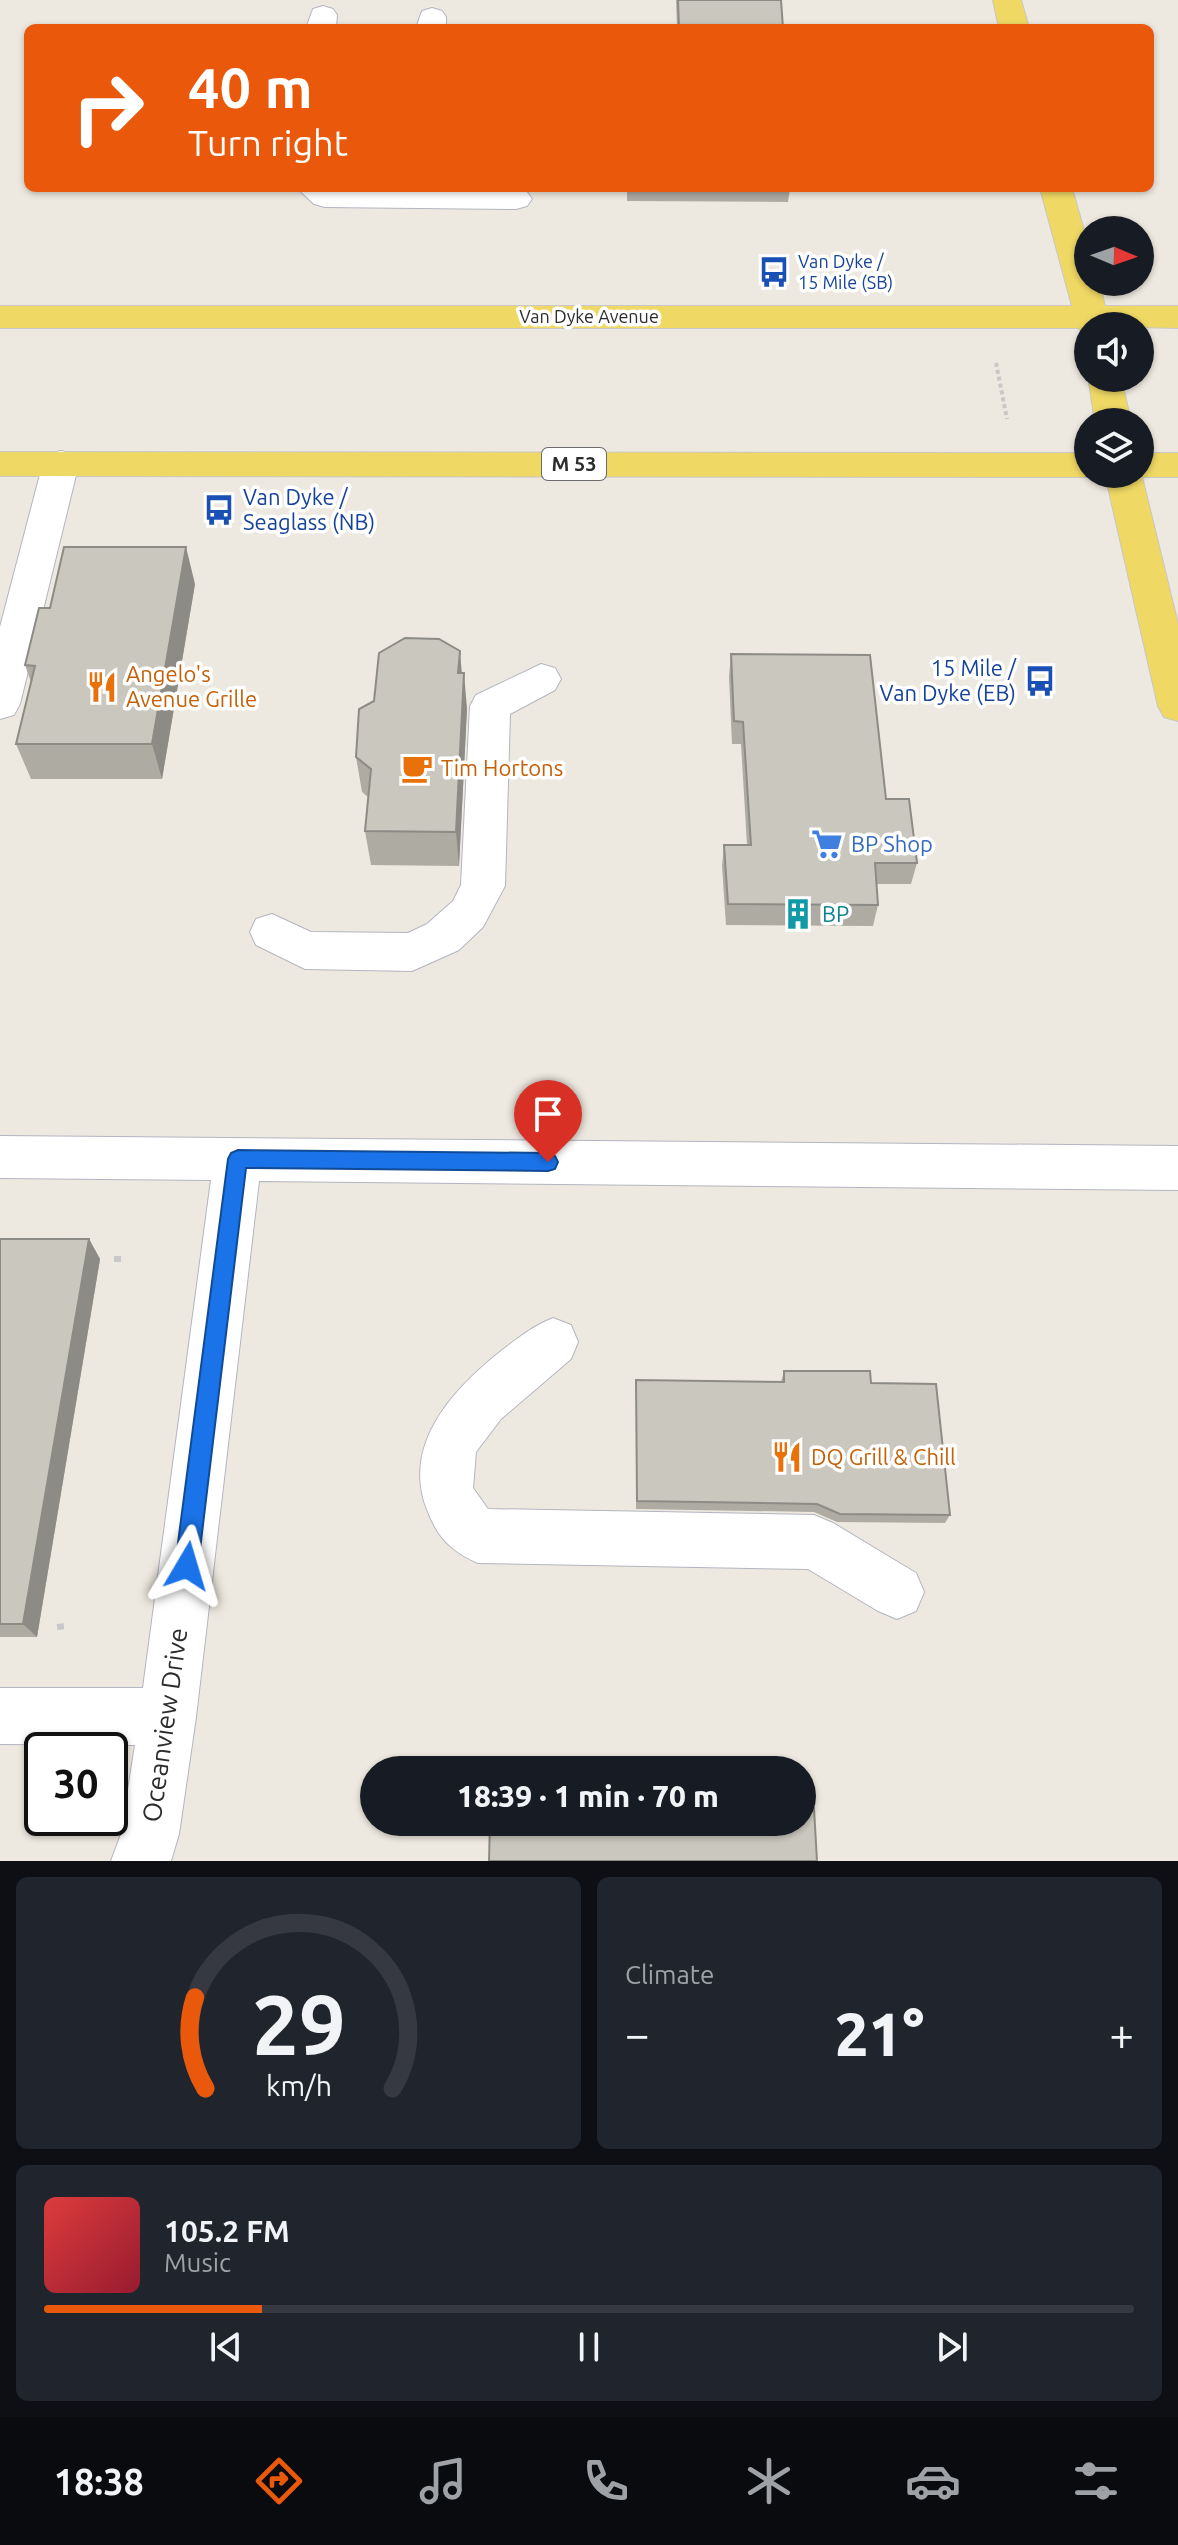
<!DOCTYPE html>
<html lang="en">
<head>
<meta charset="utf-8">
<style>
  body { margin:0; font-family:Ubuntu,sans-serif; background:#20242c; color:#f1f3f6; height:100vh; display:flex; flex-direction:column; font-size:30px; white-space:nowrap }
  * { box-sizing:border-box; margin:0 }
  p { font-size:26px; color:#9ea1a6 }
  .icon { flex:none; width:44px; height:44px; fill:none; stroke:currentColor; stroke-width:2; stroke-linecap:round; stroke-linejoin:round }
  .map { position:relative; height:1861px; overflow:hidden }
  .panel { display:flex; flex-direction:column; gap:16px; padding:16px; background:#0d0f14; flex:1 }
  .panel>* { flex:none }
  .top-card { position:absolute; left:24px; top:24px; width:1130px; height:168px; border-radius:12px; box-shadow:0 2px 6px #0004; background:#ea580c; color:#fff; overflow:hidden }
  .needle { width:52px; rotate:92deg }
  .fabs { position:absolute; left:1074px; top:216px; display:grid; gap:16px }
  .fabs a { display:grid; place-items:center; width:80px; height:80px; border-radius:50%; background:#171b24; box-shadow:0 2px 6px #0004; font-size:40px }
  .speed { position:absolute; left:24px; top:1732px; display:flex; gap:16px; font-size:40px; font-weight:700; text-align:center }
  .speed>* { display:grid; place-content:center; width:104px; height:104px; border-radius:50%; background:#171b24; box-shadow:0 2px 6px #0004; line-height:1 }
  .speed .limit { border:4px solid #111; border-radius:12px; background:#fff; color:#111 }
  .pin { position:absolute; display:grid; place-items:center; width:68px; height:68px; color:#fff; margin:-82px -34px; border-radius:50% 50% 50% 0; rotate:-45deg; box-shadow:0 0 8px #0007 }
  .pin .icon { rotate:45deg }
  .me { position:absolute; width:88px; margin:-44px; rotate:7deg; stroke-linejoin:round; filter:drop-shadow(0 0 6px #0008) }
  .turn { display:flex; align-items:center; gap:28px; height:168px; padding:0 32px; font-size:36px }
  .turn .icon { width:104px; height:104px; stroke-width:2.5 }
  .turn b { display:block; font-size:56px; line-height:68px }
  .big { font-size:60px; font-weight:800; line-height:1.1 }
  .panel .card { flex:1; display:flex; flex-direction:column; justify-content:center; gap:12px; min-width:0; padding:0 28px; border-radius:12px; background:#20242c }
  .panel .dial { align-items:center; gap:0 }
  .dial svg { height:208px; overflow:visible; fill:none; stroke:#363941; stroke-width:7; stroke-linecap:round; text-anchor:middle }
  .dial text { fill:#f1f3f6; stroke:none }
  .song { display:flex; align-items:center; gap:24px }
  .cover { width:96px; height:96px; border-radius:12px; background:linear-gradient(135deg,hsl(0 70% 55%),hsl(350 70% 35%)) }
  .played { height:8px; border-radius:4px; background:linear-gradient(90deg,#ea580c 20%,#363941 20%) }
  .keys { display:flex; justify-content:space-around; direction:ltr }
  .heat { display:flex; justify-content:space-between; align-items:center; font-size:44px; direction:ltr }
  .panel .tiles { flex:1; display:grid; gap:16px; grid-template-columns:1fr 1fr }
  .card:last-child { grid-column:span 2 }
  .trip { position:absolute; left:360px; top:1756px; width:456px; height:80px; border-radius:40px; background:#171b24; box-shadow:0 2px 6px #0004; font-weight:800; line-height:80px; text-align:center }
  .menu { display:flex; height:128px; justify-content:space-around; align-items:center; background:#090b0e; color:#9ea1a6 }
  .menu .icon { width:56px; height:56px }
  .menu .active { color:#ea580c }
  .menu b { font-size:36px; color:#f1f3f6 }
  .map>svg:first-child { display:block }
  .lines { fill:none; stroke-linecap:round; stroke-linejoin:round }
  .minor-casing { stroke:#b3b5c0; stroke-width:2 }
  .major-casing { stroke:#c8c8c8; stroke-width:2 }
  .path-far1 { stroke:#c8c8c8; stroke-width:4; stroke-dasharray:4 3; stroke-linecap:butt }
  .path { stroke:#c8c8c8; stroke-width:6; stroke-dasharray:7 5; stroke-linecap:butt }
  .minor { fill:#fff; fill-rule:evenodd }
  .major { fill:#efd964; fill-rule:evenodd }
  .wall { fill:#aeaba3 }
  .shaded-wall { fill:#8d8b85 }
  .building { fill:#cac7be; stroke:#8d8b85; stroke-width:2 }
  .route { fill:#1a73e8; stroke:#114b97; stroke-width:2 }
  .labels { text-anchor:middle; stroke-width:7; stroke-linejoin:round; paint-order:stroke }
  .far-transit-label { font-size:18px; fill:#164399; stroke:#fff; text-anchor:start }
  .far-street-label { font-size:18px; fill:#2d2d2d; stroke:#fff }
  .shield { fill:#fff; stroke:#6c6c6c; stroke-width:2 }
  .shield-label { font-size:20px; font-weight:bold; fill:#2d2d2d }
  .transit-label { font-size:22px; fill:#164399; stroke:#fff; text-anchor:start }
  .food-label { font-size:22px; fill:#c56008; stroke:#fff; text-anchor:start }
  .shop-label { font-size:22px; fill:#366cbe; stroke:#fff; text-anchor:start }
  .culture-label { font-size:22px; fill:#0d838f; stroke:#fff; text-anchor:start }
  .near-street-label { font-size:26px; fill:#2d2d2d; stroke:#fff }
</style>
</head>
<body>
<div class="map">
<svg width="1178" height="1861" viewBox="0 0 1178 1861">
  <rect width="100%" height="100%" fill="#eee9e0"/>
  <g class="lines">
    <defs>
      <g id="minor">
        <polygon points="323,6 333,9 337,15 336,28 306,28 313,9"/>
        <polygon points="432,8 442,11 446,17 446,28 416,28 422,11"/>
        <polygon points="297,188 516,189 527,192 532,199 527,206 516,209 325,207 314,204"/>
        <polygon points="61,451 74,454 79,463 20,704 14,715 0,719 0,627 43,463 48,454"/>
        <polygon points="541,664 555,668 561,679 555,690 510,714 505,886 483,927 459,950 412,971 305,969 256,945 250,932 256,919 272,914 311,932 408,933 427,924 453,901 461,885 470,706 476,695"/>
        <polygon points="0,1136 1178,1146 1178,1190 259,1181 196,1717 179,1834 171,1861 111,1861 121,1834 135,1745 0,1744 0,1688 143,1688 211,1180 0,1178"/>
        <path d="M553 1318 571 1325 578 1342 571 1359 501 1419 476 1452 473 1488 488 1509 814 1515 833 1523 916 1573 924 1592 916 1611 897 1619 878 1611 808 1569 478 1563C452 1552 438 1538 428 1512 400 1446 452 1390 501 1351 518 1338 533 1326 553 1318Z"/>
      </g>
      <g id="major">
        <polygon points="993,0 1021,0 1029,28 999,28"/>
        <polygon points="1040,188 1072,188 1088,245 1088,282 1099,282 1105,306 1178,306 1178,328 1088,326 1088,335 1078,328 0,328 0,306 1072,306"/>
        <polygon points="1088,376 1121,378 1131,422 1095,422"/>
        <polygon points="0,452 1088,453 1088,474 1100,474 1088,477 0,476"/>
        <polygon points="1140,453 1178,453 1178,477 1142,477 1178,624 1178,721 1164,717 1158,706 1105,474 1140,474"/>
      </g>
    </defs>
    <use href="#minor" class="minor-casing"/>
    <use href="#major" class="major-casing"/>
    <polyline class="path-far1" points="996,363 1007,419"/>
    <g class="path">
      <polyline points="114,1259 124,1259"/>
      <polyline points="57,1627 66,1626"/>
    </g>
    <use href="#minor" class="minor"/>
    <use href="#major" class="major"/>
  </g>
  <g class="wall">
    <polygon points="676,0 822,0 781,0 783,28 677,28"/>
    <polygon points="627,188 790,188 788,202 627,201"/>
    <polygon points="195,584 162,779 31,779 16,744 31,682 25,665 50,608"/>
    <polygon points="731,654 886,799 917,863 911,884 876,884 878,905 873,926 726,925 722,866 724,845 747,845 741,744 732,744 729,677"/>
    <polygon points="461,673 467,709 459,866 371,865 365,831 368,797 362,792 356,757"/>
    <polygon points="0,1239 89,1239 100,1259 37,1637 0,1637"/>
    <polygon points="784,1371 871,1383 950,1515 945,1523 837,1522 814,1512 636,1509 636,1380 781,1382"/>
  </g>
  <g class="shaded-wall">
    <polygon points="186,547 195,584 162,779 152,744"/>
    <polygon points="460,651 463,687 458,673"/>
    <polygon points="464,673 467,709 459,866 456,832"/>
    <polygon points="89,1239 100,1259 37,1637 23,1624"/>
  </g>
  <g class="building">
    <polygon points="678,0 781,0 783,28 679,28"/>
    <polygon points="64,547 186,547 152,744 16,744 35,666 25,665 39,608 50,608"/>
    <polygon points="405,638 439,639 460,651 458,673 464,673 456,832 365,831 371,769 356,757 359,709 374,701 379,653"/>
    <polygon points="731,654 870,655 886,799 909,799 917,863 875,863 878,905 728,904 724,845 751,845 743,722 734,721"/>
    <polygon points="0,1239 89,1239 23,1624 0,1624"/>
    <polygon points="784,1371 870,1371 871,1383 936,1384 950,1515 840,1514 817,1504 637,1501 636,1380 784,1382"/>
    <polygon points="802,1808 814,1808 817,1861 489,1861 490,1822 802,1822"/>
  </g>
  <polygon class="route" points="238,1150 548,1153 555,1156 558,1162 555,1169 548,1171 246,1168 198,1566 195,1574 187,1577 179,1574 175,1566 228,1159 231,1153"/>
  <defs>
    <symbol id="bus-bare" viewBox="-9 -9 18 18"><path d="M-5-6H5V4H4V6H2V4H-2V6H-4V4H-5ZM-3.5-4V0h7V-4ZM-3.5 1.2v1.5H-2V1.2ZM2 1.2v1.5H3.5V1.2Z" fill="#1a4fb4" stroke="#fff" stroke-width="2.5" paint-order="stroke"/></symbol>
    <symbol id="restaurant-bare" viewBox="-9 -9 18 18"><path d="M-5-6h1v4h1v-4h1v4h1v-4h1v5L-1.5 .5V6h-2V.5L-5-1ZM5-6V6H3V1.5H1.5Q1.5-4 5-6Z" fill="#e8710a" stroke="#fff" stroke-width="2.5" paint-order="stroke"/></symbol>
    <symbol id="cafe-bare" viewBox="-9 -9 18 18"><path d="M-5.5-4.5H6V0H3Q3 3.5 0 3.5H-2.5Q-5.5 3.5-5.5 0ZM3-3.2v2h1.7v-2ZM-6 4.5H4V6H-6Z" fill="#e8710a" stroke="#fff" stroke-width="2.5" paint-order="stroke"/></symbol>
    <symbol id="supermarket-bare" viewBox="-9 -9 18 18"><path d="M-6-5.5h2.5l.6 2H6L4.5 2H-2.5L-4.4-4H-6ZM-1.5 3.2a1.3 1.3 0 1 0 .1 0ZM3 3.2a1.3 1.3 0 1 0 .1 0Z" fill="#3f7fe0" stroke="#fff" stroke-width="2.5" paint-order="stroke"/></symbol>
    <symbol id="building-bare" viewBox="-9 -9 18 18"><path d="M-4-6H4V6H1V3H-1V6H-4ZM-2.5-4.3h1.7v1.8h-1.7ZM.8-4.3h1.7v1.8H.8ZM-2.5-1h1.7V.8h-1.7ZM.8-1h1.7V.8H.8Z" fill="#0f9aa8" stroke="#fff" stroke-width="2.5" paint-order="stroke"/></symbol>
  </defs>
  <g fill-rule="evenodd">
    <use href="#bus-bare" x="752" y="250" width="44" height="44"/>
    <use href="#bus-bare" x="197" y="488" width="44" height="44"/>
    <use href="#bus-bare" x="1018" y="659" width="44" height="44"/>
    <use href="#restaurant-bare" x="80" y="665" width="44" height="44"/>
    <use href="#cafe-bare" x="395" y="746" width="44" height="44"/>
    <use href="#supermarket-bare" x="805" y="822" width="44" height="44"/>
    <use href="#building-bare" x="776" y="892" width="44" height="44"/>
    <use href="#restaurant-bare" x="765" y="1435" width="44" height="44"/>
  </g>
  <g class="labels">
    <g class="far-transit-label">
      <text x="798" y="268">Van Dyke /<tspan x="798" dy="21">15 Mile (SB)</tspan></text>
    </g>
    <g class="far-street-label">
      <text x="589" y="323">Van Dyke Avenue</text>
    </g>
    <rect class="shield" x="542" y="448" width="64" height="32" rx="6"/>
    <g class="shield-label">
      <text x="574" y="471">M 53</text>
    </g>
    <g class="transit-label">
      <text x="243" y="505">Van Dyke /<tspan x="243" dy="25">Seaglass (NB)</tspan></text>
      <text x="1016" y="676" text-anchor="end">15 Mile /<tspan x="1016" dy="25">Van Dyke (EB)</tspan></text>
    </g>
    <g class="food-label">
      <text x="126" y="682">Angelo's<tspan x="126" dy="25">Avenue Grille</tspan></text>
      <text x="441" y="776">Tim Hortons</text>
      <text x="811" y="1465">DQ Grill &amp; Chill</text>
    </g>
    <g class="shop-label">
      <text x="851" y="852">BP Shop</text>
    </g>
    <g class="culture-label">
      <text x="822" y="922">BP</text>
    </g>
    <g class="near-street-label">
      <text transform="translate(165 1725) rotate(-82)" y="9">Oceanview Drive</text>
    </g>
  </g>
</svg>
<div class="fabs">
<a><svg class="needle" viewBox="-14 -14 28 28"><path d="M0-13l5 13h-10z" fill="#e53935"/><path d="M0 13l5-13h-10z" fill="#9ea1a6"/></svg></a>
<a><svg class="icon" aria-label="sound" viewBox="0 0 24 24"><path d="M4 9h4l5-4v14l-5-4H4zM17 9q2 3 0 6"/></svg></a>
<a><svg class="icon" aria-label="layers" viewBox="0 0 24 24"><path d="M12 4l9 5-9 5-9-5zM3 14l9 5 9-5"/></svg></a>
</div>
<div class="speed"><div class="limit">30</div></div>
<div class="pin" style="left:548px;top:1162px;background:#d93025"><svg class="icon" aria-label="arrive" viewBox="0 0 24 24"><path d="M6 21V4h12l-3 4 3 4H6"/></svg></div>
<svg class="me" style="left:187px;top:1566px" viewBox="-20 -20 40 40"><path d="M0-17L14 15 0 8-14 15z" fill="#1a73e8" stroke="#fff" stroke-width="4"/></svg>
<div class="trip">18:39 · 1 min · 70 m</div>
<div class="top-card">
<div class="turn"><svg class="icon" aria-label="right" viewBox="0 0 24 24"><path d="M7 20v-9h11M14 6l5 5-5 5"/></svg><div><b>40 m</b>Turn right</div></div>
</div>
</div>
<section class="panel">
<div class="tiles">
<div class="card dial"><svg viewBox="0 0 100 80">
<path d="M14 69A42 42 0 1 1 86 69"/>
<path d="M14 69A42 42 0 0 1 10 34" stroke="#ea580c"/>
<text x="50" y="56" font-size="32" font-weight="700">29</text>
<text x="50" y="72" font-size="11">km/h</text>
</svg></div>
<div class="card"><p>Climate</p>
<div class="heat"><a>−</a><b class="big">21°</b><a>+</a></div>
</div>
<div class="card">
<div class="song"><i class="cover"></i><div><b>105.2 FM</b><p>Music</p></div></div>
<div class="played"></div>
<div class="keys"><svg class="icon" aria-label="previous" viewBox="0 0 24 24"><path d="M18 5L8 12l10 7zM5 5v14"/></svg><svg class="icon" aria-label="pause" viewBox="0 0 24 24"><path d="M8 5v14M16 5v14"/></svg><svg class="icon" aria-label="next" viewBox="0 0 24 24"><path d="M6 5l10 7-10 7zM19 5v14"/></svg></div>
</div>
</div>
</section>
<nav class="menu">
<b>18:38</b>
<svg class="icon active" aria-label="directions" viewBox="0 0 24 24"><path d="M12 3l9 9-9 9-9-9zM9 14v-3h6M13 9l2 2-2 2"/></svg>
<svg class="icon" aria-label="music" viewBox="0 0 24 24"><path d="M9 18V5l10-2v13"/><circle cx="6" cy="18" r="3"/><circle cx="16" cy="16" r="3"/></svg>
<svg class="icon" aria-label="phone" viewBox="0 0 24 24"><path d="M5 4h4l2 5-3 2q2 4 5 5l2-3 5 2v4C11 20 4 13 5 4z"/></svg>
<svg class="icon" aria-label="climate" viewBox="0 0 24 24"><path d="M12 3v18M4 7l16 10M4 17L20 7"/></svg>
<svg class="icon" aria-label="car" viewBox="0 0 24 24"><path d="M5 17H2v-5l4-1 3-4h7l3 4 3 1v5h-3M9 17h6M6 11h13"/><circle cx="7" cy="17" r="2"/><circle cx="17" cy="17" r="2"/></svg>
<svg class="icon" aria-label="filters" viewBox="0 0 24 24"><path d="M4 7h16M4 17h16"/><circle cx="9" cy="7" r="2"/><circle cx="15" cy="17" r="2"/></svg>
</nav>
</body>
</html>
